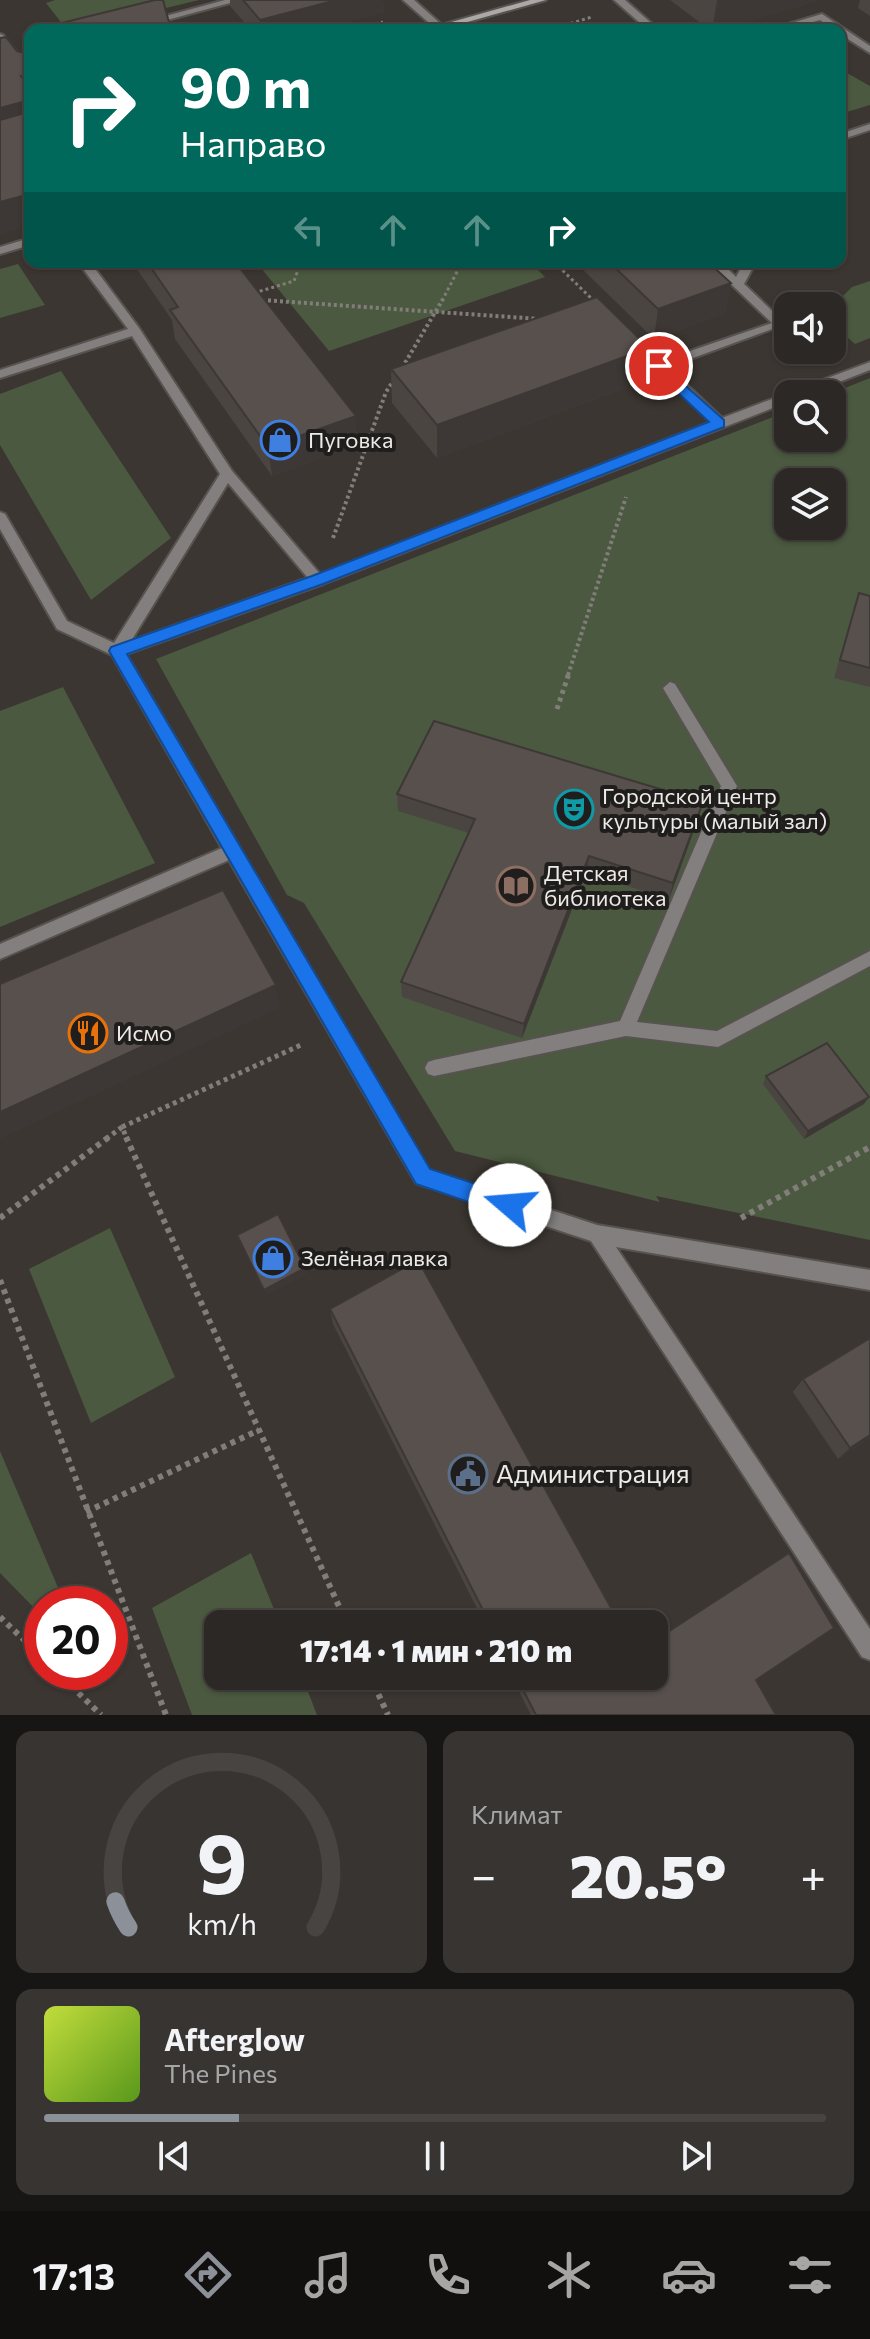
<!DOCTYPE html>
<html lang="ru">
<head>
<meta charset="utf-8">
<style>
  body { margin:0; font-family:Commissioner,sans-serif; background:#383432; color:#f1f3f6; height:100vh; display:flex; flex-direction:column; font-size:30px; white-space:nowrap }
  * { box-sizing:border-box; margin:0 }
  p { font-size:26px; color:#a6a6a7 }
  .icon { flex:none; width:44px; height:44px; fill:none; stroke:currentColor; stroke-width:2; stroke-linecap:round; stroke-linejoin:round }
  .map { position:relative; height:1715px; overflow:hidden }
  .side { display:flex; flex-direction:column; gap:16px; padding:16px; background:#181614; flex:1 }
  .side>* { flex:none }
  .guide { position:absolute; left:24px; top:24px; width:822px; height:244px; border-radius:16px; box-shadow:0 2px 6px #0004,0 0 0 2px #484442; background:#00695c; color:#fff; overflow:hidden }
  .tools { position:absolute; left:774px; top:292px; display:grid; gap:16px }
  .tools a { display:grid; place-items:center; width:72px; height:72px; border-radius:16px; background:#2c2825; box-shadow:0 2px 6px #0004,0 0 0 2px #484442; font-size:40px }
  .speed { position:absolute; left:24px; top:1586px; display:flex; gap:16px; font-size:40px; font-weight:700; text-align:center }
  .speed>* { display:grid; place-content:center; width:104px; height:104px; border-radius:50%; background:#2c2825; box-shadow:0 2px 6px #0004,0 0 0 2px #484442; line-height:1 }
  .speed .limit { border:12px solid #d22; background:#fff; color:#111 }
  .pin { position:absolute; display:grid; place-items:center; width:68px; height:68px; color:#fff; margin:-34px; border:4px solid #fff; border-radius:50%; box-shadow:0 2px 8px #0007 }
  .me { position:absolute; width:88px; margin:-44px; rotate:288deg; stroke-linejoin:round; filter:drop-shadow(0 0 6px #0008) }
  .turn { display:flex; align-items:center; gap:28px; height:168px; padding:0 24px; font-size:36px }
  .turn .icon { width:104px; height:104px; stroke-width:2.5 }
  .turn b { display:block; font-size:56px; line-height:68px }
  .lanes { display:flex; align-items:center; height:76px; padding:0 24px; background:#0003; justify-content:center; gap:40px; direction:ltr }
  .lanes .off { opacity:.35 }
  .big { font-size:60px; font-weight:800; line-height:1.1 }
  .side .tile { flex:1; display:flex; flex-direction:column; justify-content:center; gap:12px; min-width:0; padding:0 28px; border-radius:16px; background:#383432 }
  .side .dial { align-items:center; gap:0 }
  .dial svg { height:208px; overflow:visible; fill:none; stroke:#484442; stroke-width:7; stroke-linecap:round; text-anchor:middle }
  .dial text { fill:#f1f3f6; stroke:none }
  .song { display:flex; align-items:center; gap:24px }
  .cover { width:96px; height:96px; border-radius:12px; background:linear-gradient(135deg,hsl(70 70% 55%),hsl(90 70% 35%)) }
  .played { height:8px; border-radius:4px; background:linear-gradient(90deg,#8c9099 25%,#484442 25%) }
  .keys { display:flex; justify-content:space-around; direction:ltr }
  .heat { display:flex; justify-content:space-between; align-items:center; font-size:44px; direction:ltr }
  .side .tiles { flex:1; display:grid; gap:16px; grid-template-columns:1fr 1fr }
  .tile:last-child { grid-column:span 2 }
  .trip { position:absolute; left:204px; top:1610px; width:464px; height:80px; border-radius:16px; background:#2c2825; box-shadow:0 2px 6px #0004,0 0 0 2px #484442; font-weight:800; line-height:80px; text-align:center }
  .dock { display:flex; height:128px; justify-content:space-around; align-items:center; background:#12100f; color:#a6a6a7 }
  .dock .icon { width:56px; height:56px }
  .dock .on { color:#8c9099 }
  .dock b { font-size:36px; color:#f1f3f6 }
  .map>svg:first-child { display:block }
  .green { fill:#4a593f; fill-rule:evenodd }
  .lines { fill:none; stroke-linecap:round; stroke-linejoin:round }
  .lane-casing { stroke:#57534e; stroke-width:4 }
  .secondary-casing { stroke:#57534e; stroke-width:4 }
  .path-far3 { stroke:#817d79; stroke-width:3; stroke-dasharray:3 3; stroke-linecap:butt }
  .path-far2 { stroke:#817d79; stroke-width:4; stroke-dasharray:3 3; stroke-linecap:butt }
  .path-far1 { stroke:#817d79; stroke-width:5; stroke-dasharray:4 4; stroke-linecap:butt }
  .path { stroke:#817d79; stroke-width:6; stroke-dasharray:5 5; stroke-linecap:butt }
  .lane { fill:#837f7f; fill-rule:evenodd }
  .secondary { fill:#ada8a7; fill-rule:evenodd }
  .wall { fill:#4b4542 }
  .shaded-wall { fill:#3d3836 }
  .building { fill:#57504d; stroke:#3d3836; stroke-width:2 }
  .route { fill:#1a73e8; stroke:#114b97; stroke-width:2 }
  .labels { text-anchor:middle; stroke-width:8; stroke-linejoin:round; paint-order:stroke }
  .poi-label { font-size:22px; fill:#edeae7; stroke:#201e1c; text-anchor:start }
  .near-poi-label { font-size:26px; fill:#edeae7; stroke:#201e1c; text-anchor:start }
</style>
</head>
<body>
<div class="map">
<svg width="870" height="1715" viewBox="0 0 870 1715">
  <rect width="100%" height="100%" fill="#3b3631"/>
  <g class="green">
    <polygon points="55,0 199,0 76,30 67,30 46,3"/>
    <polygon points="840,69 870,86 870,105 840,114"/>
    <polygon points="256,262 530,262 545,277 329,351"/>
    <polygon points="18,264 45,305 0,318 0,269"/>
    <polygon points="870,281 870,338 855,344 832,324 832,307 852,287"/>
    <polygon points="61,371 171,538 91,600 0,445 0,394"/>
    <path d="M870 378V1240L656 1196 660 1202 455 1151 304 903 287 895 156 659 788 411V438H832L830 394ZM788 482H832V526H788Z"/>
    <polygon points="63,687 155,863 0,927 0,711"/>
    <polygon points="110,1228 175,1377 91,1423 29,1269"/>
    <polygon points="0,1451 65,1604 42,1604 42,1616 0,1573"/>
    <polygon points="251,1553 280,1624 218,1624 218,1676 302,1676 317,1715 192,1715 152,1608"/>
  </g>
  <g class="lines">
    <defs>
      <g id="lane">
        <polygon points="225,0 241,0 130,30 114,30"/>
        <polygon points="403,0 414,0 442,25 442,29 436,29"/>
        <polygon points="614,0 625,0 659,30 648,30"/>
        <polygon points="822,14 870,46 870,53 840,34 840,30 835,30 820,20 784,30 768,30"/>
        <polygon points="0,34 3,35 30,69 30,79 26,78 0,44"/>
        <polygon points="870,124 870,130 840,140 840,134"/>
        <polygon points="30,238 30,245 0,254 0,247"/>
        <path d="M78 262H90L139 328 232 471 320 574 711 422 627 341 633 337 637 338 661 361 772 323 708 262H721L736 277 744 262H756L744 284 786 324 668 367 722 418 870 362V370L808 394H788V402L323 584 126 654 429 1170 597 1225 870 1270V1290L616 1247 870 1629V1660L862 1657 591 1241 416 1183 229 860 0 959V944L222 848 112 655 57 629 0 529V512L5 514 67 621 114 643 220 474 132 336 0 378V370L128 329ZM228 483 308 578 131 641Z"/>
        <polygon points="670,682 675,684 737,786 637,1022 717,1031 870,951 870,966 718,1047 626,1036 434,1076 428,1074 425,1068 428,1062 434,1060 620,1021 721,786 663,688"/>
      </g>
      <polygon id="secondary" points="530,0 546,0 439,30 423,30"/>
    </defs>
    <use href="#lane" class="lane-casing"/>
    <use href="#secondary" class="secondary-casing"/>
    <g class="path-far3">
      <polyline points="559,27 592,17"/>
      <polyline points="352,30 383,22"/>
      <polyline points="554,262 594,301"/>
      <polyline points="254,293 294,281 301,262"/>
      <polyline points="262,300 280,301"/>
      <polyline points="442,301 462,262"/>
    </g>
    <g class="path-far2">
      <polyline points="592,299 596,303"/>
      <polyline points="262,300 540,319"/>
      <polyline points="402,368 443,299"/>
      <polyline points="333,538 386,392 394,380"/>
      <polyline points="568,675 626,497"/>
    </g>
    <g class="path-far1">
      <polyline points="557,709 569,673"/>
      <polyline points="122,1127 303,1044"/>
      <polyline points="106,1139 122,1127 127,1139"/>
    </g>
    <g class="path">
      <polyline points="126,1137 347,1624"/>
      <polyline points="0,1218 109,1137"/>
      <polyline points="741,1218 870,1147"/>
      <polyline points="0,1280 166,1715"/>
      <polyline points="86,1512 259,1430"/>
      <polyline points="0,1617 42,1657"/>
      <polyline points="57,1672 101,1715"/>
      <polyline points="370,1676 388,1715"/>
    </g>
    <use href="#lane" class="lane"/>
    <use href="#secondary" class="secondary"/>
  </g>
  <g class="wall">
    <polygon points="230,0 383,0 384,12 315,30 251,30 230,6"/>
    <polygon points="670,0 820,0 718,30 710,30"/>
    <polygon points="860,0 870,0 870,16 858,8"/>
    <polygon points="30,31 30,225 0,234 0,38 17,51 25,53 21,33"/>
    <polygon points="132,262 241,262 243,271 357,445 272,476 175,339 172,320"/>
    <polygon points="575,262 708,262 731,283 725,313 654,339"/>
    <polygon points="391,369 644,381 437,458 392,403"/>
    <polygon points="859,593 870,596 870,687 834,678"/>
    <polygon points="397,794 698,819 669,899 586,873 522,1038 402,997 401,982 469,833 398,811"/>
    <polygon points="766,1076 864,1104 804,1139 763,1084"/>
    <polygon points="330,1309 620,1624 485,1624 333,1324"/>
    <polygon points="870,1338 870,1438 838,1459 793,1392 803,1379"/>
    <polygon points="511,1676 654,1676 756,1680 776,1715 531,1715"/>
  </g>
  <g class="shaded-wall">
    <polygon points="337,0 383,0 384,12 315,30 261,30 260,20"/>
    <polygon points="717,0 820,0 718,30 712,30"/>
    <polygon points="30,74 30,104 21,76"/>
    <polygon points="22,102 29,131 0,139 0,108"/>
    <polygon points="30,194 30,225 0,234 0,202"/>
    <polygon points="232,262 241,262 244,283"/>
    <polygon points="731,283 725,313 654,339 658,309"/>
    <polygon points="649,348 644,381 437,458 437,425"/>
    <polygon points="356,416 357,445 272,476 268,447"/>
    <polygon points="703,802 698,819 669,899 673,883"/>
    <polygon points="589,856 586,873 522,1038 524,1024"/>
    <polygon points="276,985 280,1008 0,1139 0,1112"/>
    <polygon points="869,1097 864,1104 804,1139 808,1131"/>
    <polygon points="305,1268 307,1274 266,1296 264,1290"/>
    <polygon points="870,1435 870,1438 838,1459 850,1448"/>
  </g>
  <g class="building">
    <polygon points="155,0 163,0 171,30 33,30"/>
    <polygon points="243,0 337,0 260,20"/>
    <polygon points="30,31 30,74 21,76 30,89 30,194 0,202 0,120 25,113 26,105 22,102 0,108 0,38 6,37 17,51 25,53 26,40 21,33"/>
    <polygon points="147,262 235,262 356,416 268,447 170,310 178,307"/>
    <polygon points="609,262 708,262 731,283 658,309"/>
    <polygon points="597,297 649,348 437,425 391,369"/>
    <polygon points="859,593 870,596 870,668 840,660"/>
    <polygon points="434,721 703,802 673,883 589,856 524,1024 401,982 475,819 397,794"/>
    <polygon points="223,890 276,985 0,1112 0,984"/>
    <polygon points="827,1043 869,1097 808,1131 766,1076"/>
    <polygon points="278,1214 305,1268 264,1290 237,1235"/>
    <polygon points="418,1260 620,1624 490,1624 330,1309"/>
    <polygon points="870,1338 870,1435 850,1448 803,1379"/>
    <polygon points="789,1553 834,1628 756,1680 776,1715 536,1715 516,1676 654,1676 654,1641"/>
  </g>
  <polygon class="route" points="659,362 724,420 724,427 323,584 127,654 430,1169 518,1198 521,1205 518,1213 510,1216 416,1184 109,651 111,647 312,576 709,422 654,370 654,363"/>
  <defs>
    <symbol id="shop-ring" viewBox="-11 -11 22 22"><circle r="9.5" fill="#201e1c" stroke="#3f7fe0" stroke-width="1.5"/><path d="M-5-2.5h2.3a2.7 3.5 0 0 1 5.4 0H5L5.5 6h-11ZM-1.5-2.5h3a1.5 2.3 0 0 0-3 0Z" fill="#3f7fe0"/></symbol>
    <symbol id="theatre-ring" viewBox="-11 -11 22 22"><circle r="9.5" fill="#201e1c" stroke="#0f9aa8" stroke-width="1.5"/><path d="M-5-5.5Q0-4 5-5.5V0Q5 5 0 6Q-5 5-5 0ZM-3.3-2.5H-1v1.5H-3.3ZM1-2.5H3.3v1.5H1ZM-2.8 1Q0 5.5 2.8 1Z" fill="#0f9aa8"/></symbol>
    <symbol id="library-ring" viewBox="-11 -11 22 22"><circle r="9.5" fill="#201e1c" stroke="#8d6e63" stroke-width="1.5"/><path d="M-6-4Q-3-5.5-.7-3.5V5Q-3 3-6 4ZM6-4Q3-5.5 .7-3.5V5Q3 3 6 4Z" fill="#8d6e63"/></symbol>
    <symbol id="restaurant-ring" viewBox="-11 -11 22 22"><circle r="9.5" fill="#201e1c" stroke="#e8710a" stroke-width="1.5"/><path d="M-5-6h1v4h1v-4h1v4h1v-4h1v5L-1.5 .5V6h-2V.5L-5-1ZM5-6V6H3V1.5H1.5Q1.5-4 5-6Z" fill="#e8710a"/></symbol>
    <symbol id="civic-ring" viewBox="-11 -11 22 22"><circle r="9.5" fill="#201e1c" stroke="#5c6f8a" stroke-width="1.5"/><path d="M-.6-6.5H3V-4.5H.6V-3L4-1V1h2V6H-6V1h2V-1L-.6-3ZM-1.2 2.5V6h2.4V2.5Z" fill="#5c6f8a"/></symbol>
  </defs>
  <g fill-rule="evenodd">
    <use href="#shop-ring" x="258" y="418" width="44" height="44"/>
    <use href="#theatre-ring" x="552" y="787" width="44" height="44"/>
    <use href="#library-ring" x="494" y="864" width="44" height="44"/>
    <use href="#restaurant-ring" x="66" y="1011" width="44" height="44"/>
    <use href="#shop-ring" x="251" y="1236" width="44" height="44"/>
    <use href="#civic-ring" x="446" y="1452" width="44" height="44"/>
  </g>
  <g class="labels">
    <g class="poi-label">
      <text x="308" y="448">Пуговка</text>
      <text x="602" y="804">Городской центр<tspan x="602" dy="25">культуры (малый зал)</tspan></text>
      <text x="544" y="881">Детская<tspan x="544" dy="25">библиотека</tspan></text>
      <text x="116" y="1041">Исмо</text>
      <text x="301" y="1266">Зелёная лавка</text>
    </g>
    <g class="near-poi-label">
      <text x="496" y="1483">Администрация</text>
    </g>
  </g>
</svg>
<div class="tools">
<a><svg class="icon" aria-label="sound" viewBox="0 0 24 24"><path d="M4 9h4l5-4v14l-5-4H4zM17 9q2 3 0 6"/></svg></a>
<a><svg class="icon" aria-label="search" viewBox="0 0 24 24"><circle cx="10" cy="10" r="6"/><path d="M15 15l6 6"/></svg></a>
<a><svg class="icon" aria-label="layers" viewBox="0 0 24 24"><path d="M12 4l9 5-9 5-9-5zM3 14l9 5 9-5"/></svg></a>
</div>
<div class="speed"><div class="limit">20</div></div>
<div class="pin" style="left:659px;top:366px;background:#d93025"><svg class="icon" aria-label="arrive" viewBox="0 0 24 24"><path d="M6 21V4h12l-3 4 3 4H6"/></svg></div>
<svg class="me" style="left:510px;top:1205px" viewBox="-20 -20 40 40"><circle r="19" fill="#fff"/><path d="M0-13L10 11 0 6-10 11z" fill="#1a73e8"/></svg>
<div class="trip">17:14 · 1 мин · 210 m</div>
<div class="guide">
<div class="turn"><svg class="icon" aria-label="right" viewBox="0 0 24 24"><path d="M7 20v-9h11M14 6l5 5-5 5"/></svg><div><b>90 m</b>Направо</div></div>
<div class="lanes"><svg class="icon off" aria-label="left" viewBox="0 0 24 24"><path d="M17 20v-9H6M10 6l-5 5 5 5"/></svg><svg class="icon off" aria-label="ahead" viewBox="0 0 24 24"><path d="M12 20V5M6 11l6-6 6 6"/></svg><svg class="icon off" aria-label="ahead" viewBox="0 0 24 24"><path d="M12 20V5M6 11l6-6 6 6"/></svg><svg class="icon" aria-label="right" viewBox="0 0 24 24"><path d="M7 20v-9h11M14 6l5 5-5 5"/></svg></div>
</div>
</div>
<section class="side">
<div class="tiles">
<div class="tile dial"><svg viewBox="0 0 100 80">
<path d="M14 69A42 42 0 1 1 86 69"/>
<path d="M14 69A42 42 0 0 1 9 59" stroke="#8c9099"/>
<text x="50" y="56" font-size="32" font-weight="700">9</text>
<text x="50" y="72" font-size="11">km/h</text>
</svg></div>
<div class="tile"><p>Климат</p>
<div class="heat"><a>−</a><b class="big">20.5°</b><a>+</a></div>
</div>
<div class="tile">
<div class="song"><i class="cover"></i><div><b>Afterglow</b><p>The Pines</p></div></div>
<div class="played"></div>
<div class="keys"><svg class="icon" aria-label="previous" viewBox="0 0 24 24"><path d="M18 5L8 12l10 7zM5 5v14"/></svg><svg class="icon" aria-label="pause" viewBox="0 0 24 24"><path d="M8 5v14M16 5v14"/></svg><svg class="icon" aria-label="next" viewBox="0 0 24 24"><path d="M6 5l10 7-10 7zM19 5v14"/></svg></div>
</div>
</div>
</section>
<nav class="dock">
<b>17:13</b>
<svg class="icon on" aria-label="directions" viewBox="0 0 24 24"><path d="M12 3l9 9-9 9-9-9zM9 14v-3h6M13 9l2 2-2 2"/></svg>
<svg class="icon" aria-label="music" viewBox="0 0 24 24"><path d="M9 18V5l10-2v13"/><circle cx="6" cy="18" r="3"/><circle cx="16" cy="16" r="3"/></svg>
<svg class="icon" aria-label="phone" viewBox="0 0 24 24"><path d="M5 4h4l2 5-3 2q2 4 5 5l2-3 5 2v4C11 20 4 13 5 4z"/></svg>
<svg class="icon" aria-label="climate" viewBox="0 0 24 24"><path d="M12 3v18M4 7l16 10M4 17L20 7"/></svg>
<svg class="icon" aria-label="car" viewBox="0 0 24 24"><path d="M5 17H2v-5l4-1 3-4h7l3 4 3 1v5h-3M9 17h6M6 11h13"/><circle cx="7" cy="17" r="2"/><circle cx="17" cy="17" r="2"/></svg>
<svg class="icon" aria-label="filters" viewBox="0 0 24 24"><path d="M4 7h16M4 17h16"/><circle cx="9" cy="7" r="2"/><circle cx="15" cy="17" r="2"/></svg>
</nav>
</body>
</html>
